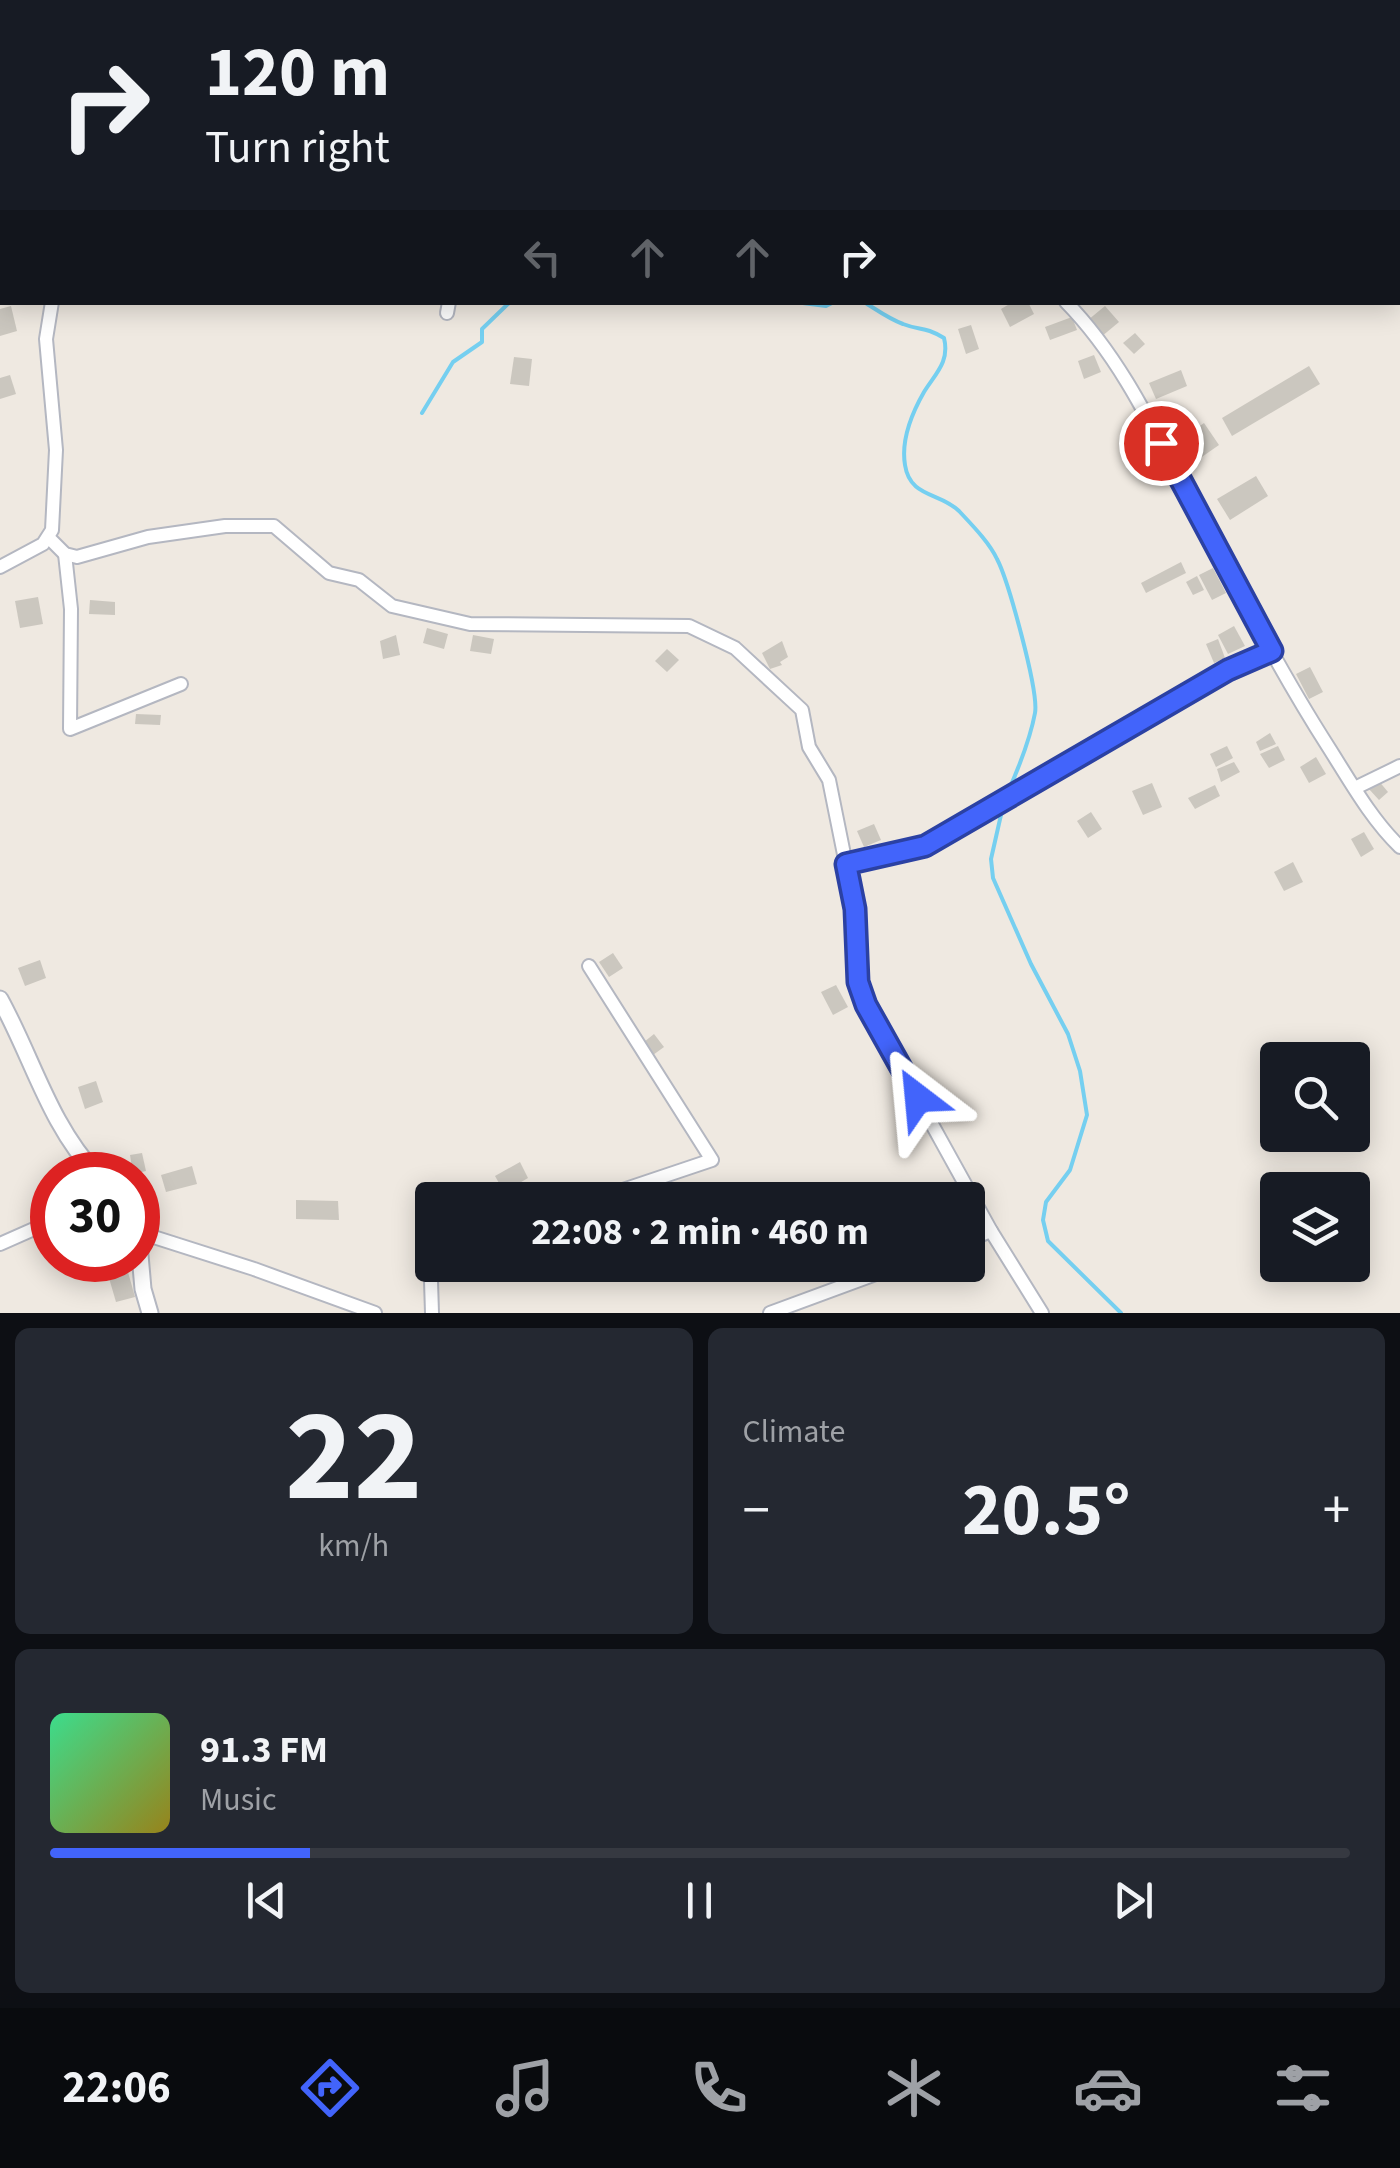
<!DOCTYPE html>
<html lang="en">
<head>
<meta charset="utf-8">
<style>
  body { margin:0; font-family:"Source Sans 3",sans-serif; background:#242831; color:#f1f3f6; height:100vh; display:flex; flex-direction:column; font-size:38px; white-space:nowrap }
  * { box-sizing:border-box; margin:0 }
  p { font-size:32px; color:#9ea1a6 }
  .icon { flex:none; width:55px; height:55px; fill:none; stroke:currentColor; stroke-width:2; stroke-linecap:round; stroke-linejoin:round }
  .map { position:relative; height:1313px; overflow:hidden }
  .side { display:flex; flex-direction:column; gap:15px; padding:15px; background:#0d0f14; flex:1 }
  .side>* { flex:none }
  .hud { position:absolute; left:0px; top:0px; width:1400px; height:305px; box-shadow:0 5px 25px #0003; background:#171b24; color:#f1f3f6; overflow:hidden }
  .tools { position:absolute; left:1260px; top:1042px; display:grid; gap:20px }
  .tools a { display:grid; place-items:center; width:110px; height:110px; border-radius:10px; background:#171b24; box-shadow:0 5px 25px #0003; font-size:50px }
  .speed { position:absolute; left:30px; top:1152px; display:flex; gap:20px; font-size:50px; font-weight:700; text-align:center }
  .speed>* { display:grid; place-content:center; width:130px; height:130px; border-radius:50%; background:#171b24; box-shadow:0 5px 25px #0003; line-height:1 }
  .speed .limit { border:15px solid #d22; background:#fff; color:#111 }
  .pin { position:absolute; display:grid; place-items:center; width:85px; height:85px; color:#fff; margin:-42px; border:5px solid #fff; border-radius:50%; box-shadow:0 2px 10px #0007 }
  .me { position:absolute; width:110px; margin:-55px; rotate:331deg; stroke-linejoin:round; filter:drop-shadow(0 0 8px #0008) }
  .turn { display:flex; align-items:center; gap:35px; height:210px; padding:0 40px; font-size:45px }
  .turn .icon { width:130px; height:130px; stroke-width:2.5 }
  .turn b { display:block; font-size:70px; line-height:85px }
  .lanes { display:flex; align-items:center; height:95px; padding:0 40px; background:#0003; justify-content:center; gap:50px; direction:ltr }
  .lanes .off { opacity:.35 }
  .big { font-size:75px; font-weight:700; line-height:1.1 }
  .side .widget { flex:1; display:flex; flex-direction:column; justify-content:center; gap:15px; min-width:0; padding:0 35px; border-radius:15px; background:#242831 }
  .side .dial { align-items:center; gap:0 }
  .dial b { font-size:130px; line-height:1 }
  .song { display:flex; align-items:center; gap:30px }
  .cover { width:120px; height:120px; border-radius:15px; background:linear-gradient(135deg,hsl(150 70% 55%),hsl(50 70% 35%)) }
  .played { height:10px; border-radius:5px; background:linear-gradient(90deg,#4264fb 20%,#363941 20%) }
  .keys { display:flex; justify-content:space-around; direction:ltr }
  .heat { display:flex; justify-content:space-between; align-items:center; font-size:55px; direction:ltr }
  .side .tiles { flex:1; display:grid; gap:15px; grid-template-columns:1fr 1fr }
  .widget:last-child { grid-column:span 2 }
  .trip { position:absolute; left:415px; top:1182px; width:570px; height:100px; border-radius:10px; background:#171b24; box-shadow:0 5px 25px #0003; font-weight:700; line-height:100px; text-align:center }
  .dock { display:flex; height:160px; justify-content:space-around; align-items:center; background:#090b0e; color:#9ea1a6 }
  .dock .icon { width:70px; height:70px }
  .dock .on { color:#4264fb }
  .dock b { font-size:45px; color:#f1f3f6 }
  .map>svg:first-child { display:block }
  .lines { fill:none; stroke-linecap:round; stroke-linejoin:round }
  .stream { stroke:#75cff0; stroke-width:4 }
  .building { fill:#cbc7bf }
  .minor-casing { stroke:#b4b7c1; stroke-width:16 }
  .tertiary-casing { stroke:#b4b7c1; stroke-width:19 }
  .minor { stroke:#fff; stroke-width:12 }
  .tertiary { stroke:#fff; stroke-width:15 }
  .route-casing { stroke:#2b41a3; stroke-width:25 }
  .route { stroke:#4264fb; stroke-width:18 }
</style>
</head>
<body>
<div class="map">
<svg width="1400" height="1313" viewBox="0 0 1400 1313">
  <rect width="100%" height="100%" fill="#efe9e1"/>
  <g class="lines">
    <g class="stream">
      <polyline points="772,0 772,2"/>
      <polyline points="795,302 826,306 834,302"/>
      <path d="M864 302C877 310 889 319 903 324 921 331 924 326 944 338 950 362 935 374 924 392 912 413 901 441 905 465 910 498 940 492 959 511 972 525 989 542 997 559 1008 580 1039 691 1035 713 1030 740 1019 767 1008 792"/>
      <polyline points="422,413 453,362 482,342 482,329 510,302"/>
      <polyline points="1003,806 991,859 993,878 1031,964 1068,1034 1080,1071 1087,1115 1070,1170 1046,1202 1043,1220 1048,1241 1121,1313"/>
    </g>
  </g>
  <g class="building">
    <polygon points="1013,302 1028,302 1034,314 1010,327 1001,309"/>
    <polygon points="11,306 17,331 0,336 0,309"/>
    <polygon points="1105,306 1119,322 1101,337 1088,320"/>
    <polygon points="1072,317 1077,330 1050,340 1045,327"/>
    <polygon points="971,325 979,349 966,354 958,329"/>
    <polygon points="1135,333 1145,344 1134,354 1123,343"/>
    <polygon points="1094,355 1101,372 1084,379 1078,361"/>
    <polygon points="514,357 532,359 529,386 510,384"/>
    <polygon points="1309,366 1320,384 1232,436 1222,418"/>
    <polygon points="1181,370 1187,386 1156,399 1149,383"/>
    <polygon points="10,375 16,394 0,399 0,378"/>
    <polygon points="1204,423 1219,445 1196,461 1178,442"/>
    <polygon points="1256,476 1268,496 1230,520 1217,499"/>
    <polygon points="1181,562 1186,573 1146,593 1141,583"/>
    <polygon points="1213,568 1226,593 1212,600 1199,575"/>
    <polygon points="1197,576 1204,590 1193,595 1186,582"/>
    <polygon points="38,597 43,624 20,628 15,601"/>
    <polygon points="90,600 115,602 115,615 89,614"/>
    <polygon points="1234,626 1245,646 1228,654 1218,635"/>
    <polygon points="427,628 448,634 444,649 423,643"/>
    <polygon points="396,635 400,655 383,659 380,641"/>
    <polygon points="473,635 494,639 491,654 470,651"/>
    <polygon points="1218,639 1225,658 1214,663 1206,644"/>
    <polygon points="782,641 788,657 780,662 782,665 770,669 762,653"/>
    <polygon points="667,649 679,660 667,672 655,661"/>
    <polygon points="1310,667 1323,692 1309,699 1296,674"/>
    <polygon points="136,714 161,715 160,725 135,724"/>
    <polygon points="1270,733 1276,744 1260,751 1256,742"/>
    <polygon points="1227,746 1233,758 1216,767 1210,754"/>
    <polygon points="1278,746 1285,760 1269,768 1260,754"/>
    <polygon points="1316,757 1326,774 1309,783 1300,767"/>
    <polygon points="1234,762 1240,772 1221,782 1217,769"/>
    <polygon points="1378,780 1388,792 1379,800 1368,788"/>
    <polygon points="1152,783 1162,807 1143,815 1132,791"/>
    <polygon points="1215,785 1220,796 1195,809 1188,798"/>
    <polygon points="1091,812 1102,829 1088,838 1077,821"/>
    <polygon points="874,824 881,840 864,847 857,831"/>
    <polygon points="1364,832 1374,849 1361,857 1351,839"/>
    <polygon points="1293,862 1303,882 1284,891 1274,872"/>
    <polygon points="613,953 623,968 609,977 599,962"/>
    <polygon points="40,960 46,978 25,986 18,968"/>
    <polygon points="836,985 848,1007 833,1015 821,992"/>
    <polygon points="654,1034 664,1047 653,1055 644,1042"/>
    <polygon points="96,1081 103,1102 85,1109 78,1087"/>
    <polygon points="142,1153 146,1171 133,1174 130,1155"/>
    <polygon points="520,1162 528,1178 504,1192 495,1176"/>
    <polygon points="192,1166 197,1184 166,1192 161,1175"/>
    <polygon points="296,1200 338,1201 339,1220 296,1219"/>
    <polygon points="114,1260 121,1260 123,1268 99,1276 95,1266"/>
    <polygon points="128,1272 135,1297 116,1302 109,1278"/>
  </g>
  <g class="lines">
    <defs>
      <g id="minor">
        <polyline points="790,0 791,2"/>
        <polyline points="305,2 309,0"/>
        <polyline points="0,47 2,49"/>
        <path d="M1066 302C1120 357 1153 428 1188 495 1233 580 1277 667 1329 748 1350 781 1371 819 1400 847"/>
        <polyline points="447,313 449,302"/>
        <polyline points="49,538 65,554 77,557 148,537 225,526 274,526 329,573 359,580 392,606 470,624 689,626 735,648 802,710 809,747 829,780 855,909 858,982 866,1005 991,1231 1042,1313"/>
        <polyline points="65,554 71,609 70,729 181,684"/>
        <polyline points="0,567 43,544 52,530 56,450 46,339 52,302"/>
        <polyline points="1355,788 1400,766"/>
        <polyline points="846,864 925,846 1229,670 1272,651"/>
        <polyline points="589,966 712,1160 593,1200"/>
        <polyline points="138,1232 254,1269 375,1313"/>
        <polyline points="968,1240 991,1231"/>
        <polyline points="0,1244 52,1221"/>
        <polyline points="432,1313 430,1248 432,1247"/>
        <polyline points="770,1313 900,1265"/>
      </g>
      <g id="tertiary">
        <path d="M0 999C33 1059 49 1124 97 1175"/>
        <polyline points="138,1232 143,1289 150,1313"/>
      </g>
    </defs>
    <use href="#minor" class="minor-casing"/>
    <use href="#tertiary" class="tertiary-casing"/>
    <use href="#minor" class="minor"/>
    <use href="#tertiary" class="tertiary"/>
  </g>
  <g class="lines">
    <defs>
      <polyline id="route" points="918,1098 866,1005 858,982 855,909 846,864 925,846 1228,670 1272,651 1161,443"/>
    </defs>
    <use href="#route" class="route-casing"/>
    <use href="#route" class="route"/>
  </g>
</svg>
<div class="tools">
<a><svg class="icon" aria-label="search" viewBox="0 0 24 24"><circle cx="10" cy="10" r="6"/><path d="M15 15l6 6"/></svg></a>
<a><svg class="icon" aria-label="layers" viewBox="0 0 24 24"><path d="M12 4l9 5-9 5-9-5zM3 14l9 5 9-5"/></svg></a>
</div>
<div class="speed"><div class="limit">30</div></div>
<div class="pin" style="left:1161px;top:443px;background:#d93025"><svg class="icon" aria-label="arrive" viewBox="0 0 24 24"><path d="M6 21V4h12l-3 4 3 4H6"/></svg></div>
<svg class="me" style="left:918px;top:1098px" viewBox="-20 -20 40 40"><path d="M0-17L14 15 0 8-14 15z" fill="#4264fb" stroke="#fff" stroke-width="4"/></svg>
<div class="trip">22:08 · 2 min · 460 m</div>
<div class="hud">
<div class="turn"><svg class="icon" aria-label="right" viewBox="0 0 24 24"><path d="M7 20v-9h11M14 6l5 5-5 5"/></svg><div><b>120 m</b>Turn right</div></div>
<div class="lanes"><svg class="icon off" aria-label="left" viewBox="0 0 24 24"><path d="M17 20v-9H6M10 6l-5 5 5 5"/></svg><svg class="icon off" aria-label="ahead" viewBox="0 0 24 24"><path d="M12 20V5M6 11l6-6 6 6"/></svg><svg class="icon off" aria-label="ahead" viewBox="0 0 24 24"><path d="M12 20V5M6 11l6-6 6 6"/></svg><svg class="icon" aria-label="right" viewBox="0 0 24 24"><path d="M7 20v-9h11M14 6l5 5-5 5"/></svg></div>
</div>
</div>
<section class="side">
<div class="tiles">
<div class="widget dial"><b>22</b><p>km/h</p></div>
<div class="widget"><p>Climate</p>
<div class="heat"><a>−</a><b class="big">20.5°</b><a>+</a></div>
</div>
<div class="widget">
<div class="song"><i class="cover"></i><div><b>91.3 FM</b><p>Music</p></div></div>
<div class="played"></div>
<div class="keys"><svg class="icon" aria-label="previous" viewBox="0 0 24 24"><path d="M18 5L8 12l10 7zM5 5v14"/></svg><svg class="icon" aria-label="pause" viewBox="0 0 24 24"><path d="M8 5v14M16 5v14"/></svg><svg class="icon" aria-label="next" viewBox="0 0 24 24"><path d="M6 5l10 7-10 7zM19 5v14"/></svg></div>
</div>
</div>
</section>
<nav class="dock">
<b>22:06</b>
<svg class="icon on" aria-label="directions" viewBox="0 0 24 24"><path d="M12 3l9 9-9 9-9-9zM9 14v-3h6M13 9l2 2-2 2"/></svg>
<svg class="icon" aria-label="music" viewBox="0 0 24 24"><path d="M9 18V5l10-2v13"/><circle cx="6" cy="18" r="3"/><circle cx="16" cy="16" r="3"/></svg>
<svg class="icon" aria-label="phone" viewBox="0 0 24 24"><path d="M5 4h4l2 5-3 2q2 4 5 5l2-3 5 2v4C11 20 4 13 5 4z"/></svg>
<svg class="icon" aria-label="climate" viewBox="0 0 24 24"><path d="M12 3v18M4 7l16 10M4 17L20 7"/></svg>
<svg class="icon" aria-label="car" viewBox="0 0 24 24"><path d="M5 17H2v-5l4-1 3-4h7l3 4 3 1v5h-3M9 17h6M6 11h13"/><circle cx="7" cy="17" r="2"/><circle cx="17" cy="17" r="2"/></svg>
<svg class="icon" aria-label="filters" viewBox="0 0 24 24"><path d="M4 7h16M4 17h16"/><circle cx="9" cy="7" r="2"/><circle cx="15" cy="17" r="2"/></svg>
</nav>
</body>
</html>
